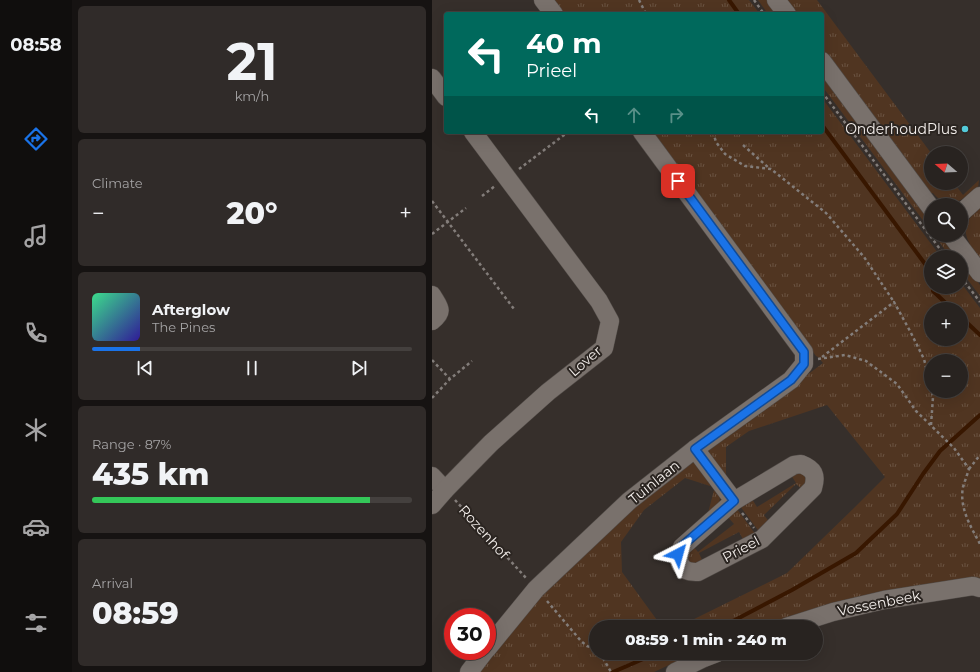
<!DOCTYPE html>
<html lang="en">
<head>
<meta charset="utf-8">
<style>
  body { margin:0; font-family:Montserrat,sans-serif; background:#302b29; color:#f1f3f6; height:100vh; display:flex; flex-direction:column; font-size:15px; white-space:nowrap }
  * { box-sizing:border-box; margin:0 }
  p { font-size:13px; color:#a5a4a5 }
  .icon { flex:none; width:22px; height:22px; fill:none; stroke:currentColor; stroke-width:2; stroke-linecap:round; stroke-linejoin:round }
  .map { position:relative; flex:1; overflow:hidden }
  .details { display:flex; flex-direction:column; gap:6px; padding:6px; background:#161312; width:360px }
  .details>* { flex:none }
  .banner { position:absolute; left:12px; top:12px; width:380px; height:122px; border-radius:4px; box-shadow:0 4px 16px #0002,0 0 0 1px #44403e; background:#00695c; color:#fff; overflow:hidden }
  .needle { width:26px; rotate:289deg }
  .controls { position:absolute; left:492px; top:146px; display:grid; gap:8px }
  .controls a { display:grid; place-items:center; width:44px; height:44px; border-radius:50%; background:#282320; box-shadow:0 4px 16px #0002,0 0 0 1px #44403e; font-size:20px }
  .speed { position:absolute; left:12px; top:608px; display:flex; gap:8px; font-size:20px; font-weight:700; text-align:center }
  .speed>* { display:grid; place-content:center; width:52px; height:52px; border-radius:50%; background:#282320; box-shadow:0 4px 16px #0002,0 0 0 1px #44403e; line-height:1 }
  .speed .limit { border:6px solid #d22; background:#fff; color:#111 }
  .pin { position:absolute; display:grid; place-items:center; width:34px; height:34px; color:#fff; margin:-17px; border-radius:8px; box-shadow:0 2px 6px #0006 }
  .me { position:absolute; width:44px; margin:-22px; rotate:39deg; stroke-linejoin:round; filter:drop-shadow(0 0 3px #0008) }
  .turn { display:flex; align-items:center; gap:14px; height:84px; padding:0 16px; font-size:18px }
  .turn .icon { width:52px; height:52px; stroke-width:2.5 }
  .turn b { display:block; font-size:28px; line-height:34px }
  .lanes { display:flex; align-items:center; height:38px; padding:0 16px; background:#0003; justify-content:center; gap:20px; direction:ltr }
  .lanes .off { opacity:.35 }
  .big { font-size:30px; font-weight:800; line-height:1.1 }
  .details .card { flex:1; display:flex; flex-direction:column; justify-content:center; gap:6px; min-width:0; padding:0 14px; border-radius:6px; background:#302b29 }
  .details .dial { align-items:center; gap:0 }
  .dial b { font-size:52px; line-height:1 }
  .song { display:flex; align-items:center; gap:12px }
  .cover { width:48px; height:48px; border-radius:6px; background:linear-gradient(135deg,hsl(150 70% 55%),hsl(250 70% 35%)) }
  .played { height:4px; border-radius:2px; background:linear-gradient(90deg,#1a73e8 15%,#44403e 15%) }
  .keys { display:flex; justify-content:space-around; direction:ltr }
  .heat { display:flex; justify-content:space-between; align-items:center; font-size:22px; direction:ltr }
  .charge { height:6px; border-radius:3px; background:linear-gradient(90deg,#34c759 87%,#44403e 0) }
  .trip { position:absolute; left:157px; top:620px; width:234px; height:40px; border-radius:20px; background:#282320; box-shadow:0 4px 16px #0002,0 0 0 1px #44403e; font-weight:800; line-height:40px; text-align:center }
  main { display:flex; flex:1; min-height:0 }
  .menu { display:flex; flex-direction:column; width:72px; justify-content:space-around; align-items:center; background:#100e0d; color:#a5a4a5 }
  .menu .icon { width:28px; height:28px }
  .menu .selected { color:#1a73e8 }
  .menu b { font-size:18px; color:#f1f3f6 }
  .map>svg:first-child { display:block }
  .grass { fill:url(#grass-tufts); fill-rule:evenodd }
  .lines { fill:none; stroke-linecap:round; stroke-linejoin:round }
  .stream { stroke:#381700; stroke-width:4 }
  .minor-casing { stroke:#514b47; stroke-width:19 }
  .path { stroke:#837d7a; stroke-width:2.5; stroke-dasharray:3 3; stroke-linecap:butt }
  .minor { stroke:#79716c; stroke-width:18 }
  .route-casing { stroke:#114b97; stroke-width:10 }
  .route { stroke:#1a73e8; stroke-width:7 }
  .poi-dot { fill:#53cbda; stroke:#2b2521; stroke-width:1.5 }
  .labels { text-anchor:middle; stroke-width:4; stroke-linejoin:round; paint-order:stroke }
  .poi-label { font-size:14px; fill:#f4efec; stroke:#2b2521; text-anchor:end }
  .street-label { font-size:14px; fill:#f4efec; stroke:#2b2521 }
</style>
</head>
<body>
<main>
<nav class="menu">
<b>08:58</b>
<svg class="icon selected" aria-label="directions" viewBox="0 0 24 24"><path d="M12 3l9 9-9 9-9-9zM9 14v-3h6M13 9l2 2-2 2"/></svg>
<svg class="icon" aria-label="music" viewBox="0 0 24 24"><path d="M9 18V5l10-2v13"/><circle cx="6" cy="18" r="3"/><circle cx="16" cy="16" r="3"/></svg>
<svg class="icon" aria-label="phone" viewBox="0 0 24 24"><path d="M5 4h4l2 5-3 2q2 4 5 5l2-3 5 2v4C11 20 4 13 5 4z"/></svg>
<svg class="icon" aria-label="climate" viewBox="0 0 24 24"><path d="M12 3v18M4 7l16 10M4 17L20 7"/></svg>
<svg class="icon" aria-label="car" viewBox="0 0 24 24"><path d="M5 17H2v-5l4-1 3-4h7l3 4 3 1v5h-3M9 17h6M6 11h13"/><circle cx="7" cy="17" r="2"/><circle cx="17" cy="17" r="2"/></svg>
<svg class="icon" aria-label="filters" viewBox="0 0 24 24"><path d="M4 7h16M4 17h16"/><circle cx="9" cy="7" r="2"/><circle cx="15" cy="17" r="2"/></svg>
</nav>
<section class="details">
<div class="card dial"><b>21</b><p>km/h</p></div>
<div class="card"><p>Climate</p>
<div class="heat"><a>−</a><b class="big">20°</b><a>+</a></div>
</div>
<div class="card">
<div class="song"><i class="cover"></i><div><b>Afterglow</b><p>The Pines</p></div></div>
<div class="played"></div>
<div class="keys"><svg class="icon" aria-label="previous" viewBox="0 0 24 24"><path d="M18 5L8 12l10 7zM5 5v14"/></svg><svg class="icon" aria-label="pause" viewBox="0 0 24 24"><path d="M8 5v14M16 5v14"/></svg><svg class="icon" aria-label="next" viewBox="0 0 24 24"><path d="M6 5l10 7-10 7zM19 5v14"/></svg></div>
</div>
<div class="card"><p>Range · 87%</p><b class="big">435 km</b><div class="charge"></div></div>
<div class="card"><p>Arrival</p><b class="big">08:59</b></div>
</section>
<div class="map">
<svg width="548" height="672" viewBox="0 0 548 672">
  <defs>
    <pattern id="grass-tufts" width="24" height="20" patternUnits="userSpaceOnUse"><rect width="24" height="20" fill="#503521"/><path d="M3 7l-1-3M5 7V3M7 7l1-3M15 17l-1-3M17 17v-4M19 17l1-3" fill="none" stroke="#6a5341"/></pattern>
  </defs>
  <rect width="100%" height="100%" fill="#362f2b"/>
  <g class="grass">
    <polygon points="120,0 317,0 328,14 130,14"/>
    <polygon points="326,0 335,0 346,14 336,14"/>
    <path d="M354 0H385L499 153V183H522L531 195 547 180 546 188 535 199 533 197C522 206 510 204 501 193L498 194 390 49V14H364Z"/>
    <polygon points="390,74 499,220 499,228 496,227 390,86"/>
    <path d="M390 98 509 257H499V287H529V283L548 308V583L348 620 330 627H246L355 573 423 507 453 477 395 405 317 431 294 447V475L276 453V450L285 443 391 363 386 357 384 356 218 132H390ZM499 309H529V339H499ZM499 361H529V391H499Z"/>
    <path d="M548 207V261L536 245 538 244C528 227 537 218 548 207Z"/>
    <polygon points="511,237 527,257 518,257 508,243 508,239"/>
    <polygon points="529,260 548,285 548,296 529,271"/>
    <polygon points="261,462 264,463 279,483 278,486 253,478 212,510 189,542 190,572 230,627 164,627 164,653 263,653 222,672 48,672 86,622 108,597 197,510"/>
    <polygon points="367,471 377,476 372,491 364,484 332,515 338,523 328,533 308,506 320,499 325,507 364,483 359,475"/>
    <polygon points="282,490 288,496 287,504 276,513"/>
    <polygon points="305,509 324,535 312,541 307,532 267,553 271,562 265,565 256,563 253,551 260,545 266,552 302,524 295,516"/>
  </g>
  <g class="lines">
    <g class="stream">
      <polyline points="297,0 307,14"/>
      <polyline points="390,125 499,272"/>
      <polyline points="502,287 501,291 520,309"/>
      <polyline points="529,317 548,335"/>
      <polyline points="286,627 303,620 360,590 424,553 465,514 491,474 508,451 548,415"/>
      <polyline points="181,672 225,653"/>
    </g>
    <defs>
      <g id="minor">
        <polyline points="111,0 122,14"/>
        <polyline points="344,0 355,14"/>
        <polyline points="390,61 499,208"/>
        <polyline points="0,78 14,97"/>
        <polyline points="529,213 548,196"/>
        <polyline points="519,235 548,273"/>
        <path d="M0 295C7 307 13 311 0 321"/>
        <polyline points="263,449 302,501"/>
        <path d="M369 464C382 469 385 475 381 488L330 539 266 572C249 573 243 562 250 547L302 501 362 465Z"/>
        <polyline points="0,476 13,490"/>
        <polyline points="0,505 13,490 59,443 116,392 172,348 178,321 167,301 41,132"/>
        <polyline points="354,627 401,612 452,600 541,586 548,588"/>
        <polyline points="55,649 104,589 197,501 263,449 359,380 372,364 372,352 210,132"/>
        <polyline points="37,672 53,651"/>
        <polyline points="243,672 272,658 285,653"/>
      </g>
    </defs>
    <use href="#minor" class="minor-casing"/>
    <g class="path">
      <polyline points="207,0 214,14"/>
      <polyline points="322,0 332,14"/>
      <polyline points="390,92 514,257"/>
      <polyline points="281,132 284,142 293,154 313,166 339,169 394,213 432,257 462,302"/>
      <polyline points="311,145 338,169"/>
      <polyline points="87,169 136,132"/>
      <polyline points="50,196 63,186"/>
      <polyline points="0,201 82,309"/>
      <polyline points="0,234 34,208"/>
      <polyline points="529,277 548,302"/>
      <polyline points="390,357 462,302 478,331 492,359 499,388"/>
      <path d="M386 359 413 355 434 361 465 384 484 411 522 448 537 469C535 475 533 481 531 487 527 508 539 527 548 544"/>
      <polyline points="0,360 18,379"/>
      <polyline points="0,398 18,379 40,361"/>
      <polyline points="499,425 501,397 500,391"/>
      <polyline points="537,469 548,455"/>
      <polyline points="23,500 94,578"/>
      <polyline points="310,513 322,528"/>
      <polyline points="115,601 149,641 155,646 164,649"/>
      <polyline points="168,653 179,672"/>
    </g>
    <use href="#minor" class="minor"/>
  </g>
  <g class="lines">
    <defs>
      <polyline id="route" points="246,181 372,352 372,364 359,380 263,449 302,501 250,546 246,554"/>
    </defs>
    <use href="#route" class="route-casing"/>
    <use href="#route" class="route"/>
  </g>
  <circle class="poi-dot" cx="533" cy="129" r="4"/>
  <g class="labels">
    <g class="poi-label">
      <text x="525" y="134">OnderhoudPlus</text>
    </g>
    <g class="street-label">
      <text transform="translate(153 361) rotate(-41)" y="5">Lover</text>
      <text transform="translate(222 482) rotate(-39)" y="5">Tuinlaan</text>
      <text transform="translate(52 532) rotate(48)" y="5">Rozenhof</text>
      <text transform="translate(309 549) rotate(-28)" y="5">Prieel</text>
      <text transform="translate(447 603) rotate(-11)" y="5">Vossenbeek</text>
    </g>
  </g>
</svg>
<div class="controls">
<a><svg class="needle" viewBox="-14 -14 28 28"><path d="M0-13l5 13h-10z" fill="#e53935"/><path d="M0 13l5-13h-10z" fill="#a5a4a5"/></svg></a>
<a><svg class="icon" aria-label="search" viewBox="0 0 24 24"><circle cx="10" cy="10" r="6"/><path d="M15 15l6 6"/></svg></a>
<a><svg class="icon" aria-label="layers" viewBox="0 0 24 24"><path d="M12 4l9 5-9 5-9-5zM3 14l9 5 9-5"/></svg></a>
<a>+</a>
<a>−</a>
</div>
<div class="speed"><div class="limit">30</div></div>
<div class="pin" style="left:246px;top:181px;background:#d93025"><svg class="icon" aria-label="arrive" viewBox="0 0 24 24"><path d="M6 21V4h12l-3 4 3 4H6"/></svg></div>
<svg class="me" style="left:246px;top:554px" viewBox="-20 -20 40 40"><path d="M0-17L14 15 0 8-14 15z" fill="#1a73e8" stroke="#fff" stroke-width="4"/></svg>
<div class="trip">08:59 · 1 min · 240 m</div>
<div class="banner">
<div class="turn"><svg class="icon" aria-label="left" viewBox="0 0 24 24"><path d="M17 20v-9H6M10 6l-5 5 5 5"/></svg><div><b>40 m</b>Prieel</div></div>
<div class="lanes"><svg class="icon" aria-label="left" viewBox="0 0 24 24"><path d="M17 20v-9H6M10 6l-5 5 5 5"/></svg><svg class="icon off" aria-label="ahead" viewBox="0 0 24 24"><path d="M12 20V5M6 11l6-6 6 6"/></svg><svg class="icon off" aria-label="right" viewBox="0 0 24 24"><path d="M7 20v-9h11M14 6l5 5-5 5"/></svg></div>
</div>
</div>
</main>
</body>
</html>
